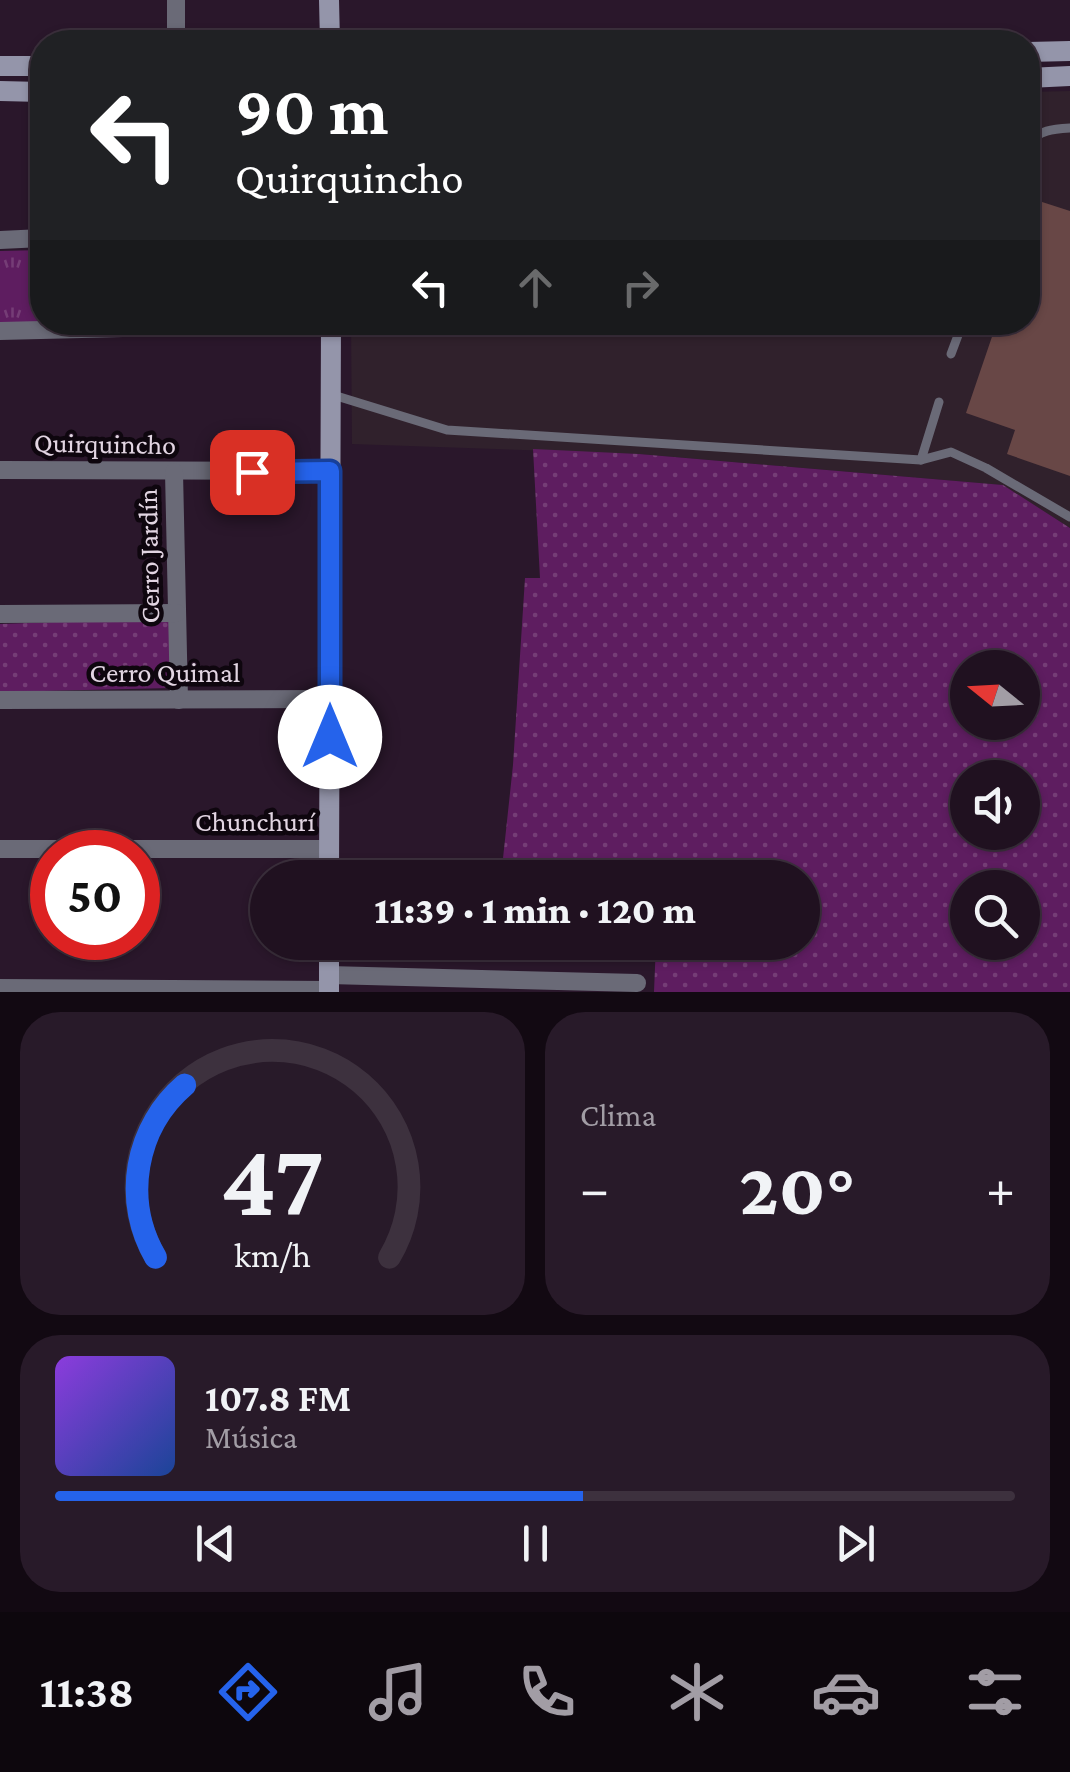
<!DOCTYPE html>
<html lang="es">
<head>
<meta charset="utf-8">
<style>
  body { margin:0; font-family:"Crimson Pro",serif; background:#281a29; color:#f1f3f6; height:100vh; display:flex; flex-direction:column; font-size:38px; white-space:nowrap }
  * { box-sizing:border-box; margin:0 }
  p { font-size:32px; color:#a29da5 }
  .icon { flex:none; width:55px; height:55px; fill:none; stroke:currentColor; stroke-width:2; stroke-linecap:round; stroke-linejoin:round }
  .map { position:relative; height:992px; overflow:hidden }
  .details { display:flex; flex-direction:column; gap:20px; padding:20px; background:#120912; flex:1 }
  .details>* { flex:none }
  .guide { position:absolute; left:30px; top:30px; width:1010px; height:305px; border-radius:40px; box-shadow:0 2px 8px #0004,0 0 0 2px #3d313e; background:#202124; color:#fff; overflow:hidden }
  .needle { width:65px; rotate:288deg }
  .buttons { position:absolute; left:950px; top:650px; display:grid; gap:20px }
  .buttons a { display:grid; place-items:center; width:90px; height:90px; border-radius:50%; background:#201120; box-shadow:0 2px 8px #0004,0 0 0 2px #3d313e; font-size:50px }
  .speed { position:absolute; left:30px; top:830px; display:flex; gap:20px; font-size:50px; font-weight:700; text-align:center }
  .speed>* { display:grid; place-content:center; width:130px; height:130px; border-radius:50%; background:#201120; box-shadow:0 2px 8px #0004,0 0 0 2px #3d313e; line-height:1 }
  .speed .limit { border:15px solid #d22; background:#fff; color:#111 }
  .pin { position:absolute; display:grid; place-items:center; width:85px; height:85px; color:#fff; margin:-42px; border-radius:20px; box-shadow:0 5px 15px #0006 }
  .me { position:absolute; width:110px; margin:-55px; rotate:0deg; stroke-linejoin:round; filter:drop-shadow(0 0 8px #0008) }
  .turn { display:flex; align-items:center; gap:35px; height:210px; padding:0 40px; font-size:45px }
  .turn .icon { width:130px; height:130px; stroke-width:2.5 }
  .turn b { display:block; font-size:70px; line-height:85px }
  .lanes { display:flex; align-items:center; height:95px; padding:0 40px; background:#0003; justify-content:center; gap:50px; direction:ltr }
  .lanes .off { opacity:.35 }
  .big { font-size:75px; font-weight:800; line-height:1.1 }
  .details .tile { flex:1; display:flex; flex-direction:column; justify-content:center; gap:15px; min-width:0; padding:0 35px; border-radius:40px; background:#281a29 }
  .details .dial { align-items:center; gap:0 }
  .dial svg { height:260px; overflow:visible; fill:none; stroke:#3d313e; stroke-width:7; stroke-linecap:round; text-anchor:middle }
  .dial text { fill:#f1f3f6; stroke:none }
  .song { display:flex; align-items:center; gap:30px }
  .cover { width:120px; height:120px; border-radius:15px; background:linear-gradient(135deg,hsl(270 70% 55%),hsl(220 70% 35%)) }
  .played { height:10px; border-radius:5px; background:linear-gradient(90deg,#2563eb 55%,#3d313e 55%) }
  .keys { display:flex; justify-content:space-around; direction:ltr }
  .heat { display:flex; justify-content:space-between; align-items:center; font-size:55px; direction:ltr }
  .details .tiles { flex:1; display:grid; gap:20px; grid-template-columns:1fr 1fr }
  .tile:last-child { grid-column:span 2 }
  .trip { position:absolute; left:250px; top:860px; width:570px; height:100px; border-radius:50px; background:#201120; box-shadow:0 2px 8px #0004,0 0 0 2px #3d313e; font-weight:800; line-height:100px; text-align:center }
  .tabs { display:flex; height:160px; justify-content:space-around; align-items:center; background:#0d070d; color:#a29da5 }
  .tabs .icon { width:70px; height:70px }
  .tabs .current { color:#2563eb }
  .tabs b { font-size:45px; color:#f1f3f6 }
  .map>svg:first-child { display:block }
  .commercial { fill:#30212c }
  .grass { fill:url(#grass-dots); fill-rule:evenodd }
  .park { fill:url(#park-tufts) }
  .building { fill:#684746 }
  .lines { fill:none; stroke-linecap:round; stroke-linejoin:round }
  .service { stroke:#6a6a77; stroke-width:9 }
  .minor { stroke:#6a6a77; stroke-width:18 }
  .secondary { stroke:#9495aa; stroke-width:20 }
  .route-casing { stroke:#184099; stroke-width:25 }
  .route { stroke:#2563eb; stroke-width:18 }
  .labels { text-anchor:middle; stroke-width:9; stroke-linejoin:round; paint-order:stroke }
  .street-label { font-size:28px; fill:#e2d5e2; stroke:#0e060e }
</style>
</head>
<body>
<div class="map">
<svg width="1070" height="992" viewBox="0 0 1070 992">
  <defs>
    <pattern id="grass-dots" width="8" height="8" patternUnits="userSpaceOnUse" patternTransform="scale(2.5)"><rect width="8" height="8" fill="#5e1d60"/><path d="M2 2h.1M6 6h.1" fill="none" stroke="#753d76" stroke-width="1.8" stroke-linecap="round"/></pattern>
    <pattern id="park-tufts" width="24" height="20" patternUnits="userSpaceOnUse" patternTransform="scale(2.5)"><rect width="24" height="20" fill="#5e1d60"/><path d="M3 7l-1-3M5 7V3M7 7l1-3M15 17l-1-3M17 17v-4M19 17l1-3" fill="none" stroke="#753d76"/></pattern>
  </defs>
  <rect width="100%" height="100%" fill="#2a172b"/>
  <polygon class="commercial" points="1070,91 1070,528 1002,485 639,454 352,444 351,323 1028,322 1028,92"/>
  <g class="grass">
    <path d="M533 449 639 454 1003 485 1070 528V992H654L656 943 802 942V878L501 877 513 765 525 578H540ZM968 668H1022V722H968ZM968 778H1022V832H968ZM968 888H1022V942H968Z"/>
    <polygon points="171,618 170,688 0,692 0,624"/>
  </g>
  <polygon class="park" points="42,250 42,322 0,325 0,251"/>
  <polygon class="building" points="1039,201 1070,211 1070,476 1007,454 1015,430 966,413 997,322 1028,322 1028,234"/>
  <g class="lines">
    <g class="service">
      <path d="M1028 144C1039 130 1053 129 1070 128"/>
      <polyline points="951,354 963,322"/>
      <polyline points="330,394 447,430 921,460"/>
      <polyline points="939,402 921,460 951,452 986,468 1070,517"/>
    </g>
    <g class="minor">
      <polyline points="176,0 176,42"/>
      <polyline points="0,240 42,238"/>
      <polyline points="0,331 331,323"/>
      <polyline points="0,470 330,471"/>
      <polyline points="174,472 179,700"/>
      <polyline points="0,614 177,613"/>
      <polyline points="0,700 329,699"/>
      <polyline points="0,849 329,849"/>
      <polyline points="329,975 637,983"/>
      <polyline points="0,988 329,990"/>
    </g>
    <g class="secondary">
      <polyline points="329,0 330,42"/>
      <polyline points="1028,52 1070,51"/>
      <polyline points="0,66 42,66"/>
      <polyline points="1028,78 1070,76"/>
      <polyline points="0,91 42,92"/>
      <polyline points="329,878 331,322"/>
      <polyline points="329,992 329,942"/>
    </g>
  </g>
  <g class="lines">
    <defs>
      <polyline id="route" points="252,472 330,471 330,737"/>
    </defs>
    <use href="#route" class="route-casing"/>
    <use href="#route" class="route"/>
  </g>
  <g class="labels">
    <g class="street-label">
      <text transform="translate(105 443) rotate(1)" y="10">Quirquincho</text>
      <text transform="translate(148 556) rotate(-91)" y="10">Cerro Jardín</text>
      <text x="165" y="682">Cerro Quimal</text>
      <text x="255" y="831">Chunchurí</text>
    </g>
  </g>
</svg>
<div class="buttons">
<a><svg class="needle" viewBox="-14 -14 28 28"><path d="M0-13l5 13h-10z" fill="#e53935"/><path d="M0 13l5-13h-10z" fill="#a29da5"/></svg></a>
<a><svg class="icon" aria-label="sound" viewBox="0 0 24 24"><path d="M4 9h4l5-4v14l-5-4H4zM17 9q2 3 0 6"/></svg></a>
<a><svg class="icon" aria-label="search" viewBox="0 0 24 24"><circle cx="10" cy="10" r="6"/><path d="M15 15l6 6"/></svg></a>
</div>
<div class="speed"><div class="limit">50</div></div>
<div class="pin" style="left:252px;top:472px;background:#d93025"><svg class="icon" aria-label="arrive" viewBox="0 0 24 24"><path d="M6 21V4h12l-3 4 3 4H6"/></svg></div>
<svg class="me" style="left:330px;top:737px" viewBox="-20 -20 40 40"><circle r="19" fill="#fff"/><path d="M0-13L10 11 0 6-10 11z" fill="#2563eb"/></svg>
<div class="trip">11:39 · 1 min · 120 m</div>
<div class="guide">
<div class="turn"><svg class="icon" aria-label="left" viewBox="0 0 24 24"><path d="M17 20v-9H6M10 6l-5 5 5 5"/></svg><div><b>90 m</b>Quirquincho</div></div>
<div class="lanes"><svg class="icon" aria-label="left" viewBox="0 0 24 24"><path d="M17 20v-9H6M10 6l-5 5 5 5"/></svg><svg class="icon off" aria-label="ahead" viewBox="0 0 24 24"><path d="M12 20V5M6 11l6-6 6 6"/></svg><svg class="icon off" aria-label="right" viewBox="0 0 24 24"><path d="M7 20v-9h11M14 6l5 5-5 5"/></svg></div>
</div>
</div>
<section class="details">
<div class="tiles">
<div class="tile dial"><svg viewBox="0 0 100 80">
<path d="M14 69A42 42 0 1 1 86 69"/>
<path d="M14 69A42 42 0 0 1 23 16" stroke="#2563eb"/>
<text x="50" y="56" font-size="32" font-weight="700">47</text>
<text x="50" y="72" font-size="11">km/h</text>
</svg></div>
<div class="tile"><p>Clima</p>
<div class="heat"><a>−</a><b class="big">20°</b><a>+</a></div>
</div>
<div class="tile">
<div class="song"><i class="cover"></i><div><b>107.8 FM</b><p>Música</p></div></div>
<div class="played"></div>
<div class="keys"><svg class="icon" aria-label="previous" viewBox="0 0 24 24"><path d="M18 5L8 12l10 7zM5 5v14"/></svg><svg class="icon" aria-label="pause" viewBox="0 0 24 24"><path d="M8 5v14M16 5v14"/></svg><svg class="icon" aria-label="next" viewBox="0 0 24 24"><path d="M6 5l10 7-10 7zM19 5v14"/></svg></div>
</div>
</div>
</section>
<nav class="tabs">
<b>11:38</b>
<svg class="icon current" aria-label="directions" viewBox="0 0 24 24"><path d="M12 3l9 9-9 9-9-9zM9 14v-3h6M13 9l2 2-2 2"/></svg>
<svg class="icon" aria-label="music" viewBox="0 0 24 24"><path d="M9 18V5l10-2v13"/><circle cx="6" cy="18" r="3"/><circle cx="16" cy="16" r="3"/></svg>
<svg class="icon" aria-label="phone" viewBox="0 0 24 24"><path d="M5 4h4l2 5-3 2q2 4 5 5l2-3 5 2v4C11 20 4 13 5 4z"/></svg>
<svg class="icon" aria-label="climate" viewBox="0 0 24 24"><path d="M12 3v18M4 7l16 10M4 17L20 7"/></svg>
<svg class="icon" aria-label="car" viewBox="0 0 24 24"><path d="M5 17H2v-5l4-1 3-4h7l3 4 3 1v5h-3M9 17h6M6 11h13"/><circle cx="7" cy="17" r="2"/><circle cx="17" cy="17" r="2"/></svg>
<svg class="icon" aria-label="filters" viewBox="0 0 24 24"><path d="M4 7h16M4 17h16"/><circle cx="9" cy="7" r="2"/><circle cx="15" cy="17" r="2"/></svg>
</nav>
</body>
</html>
